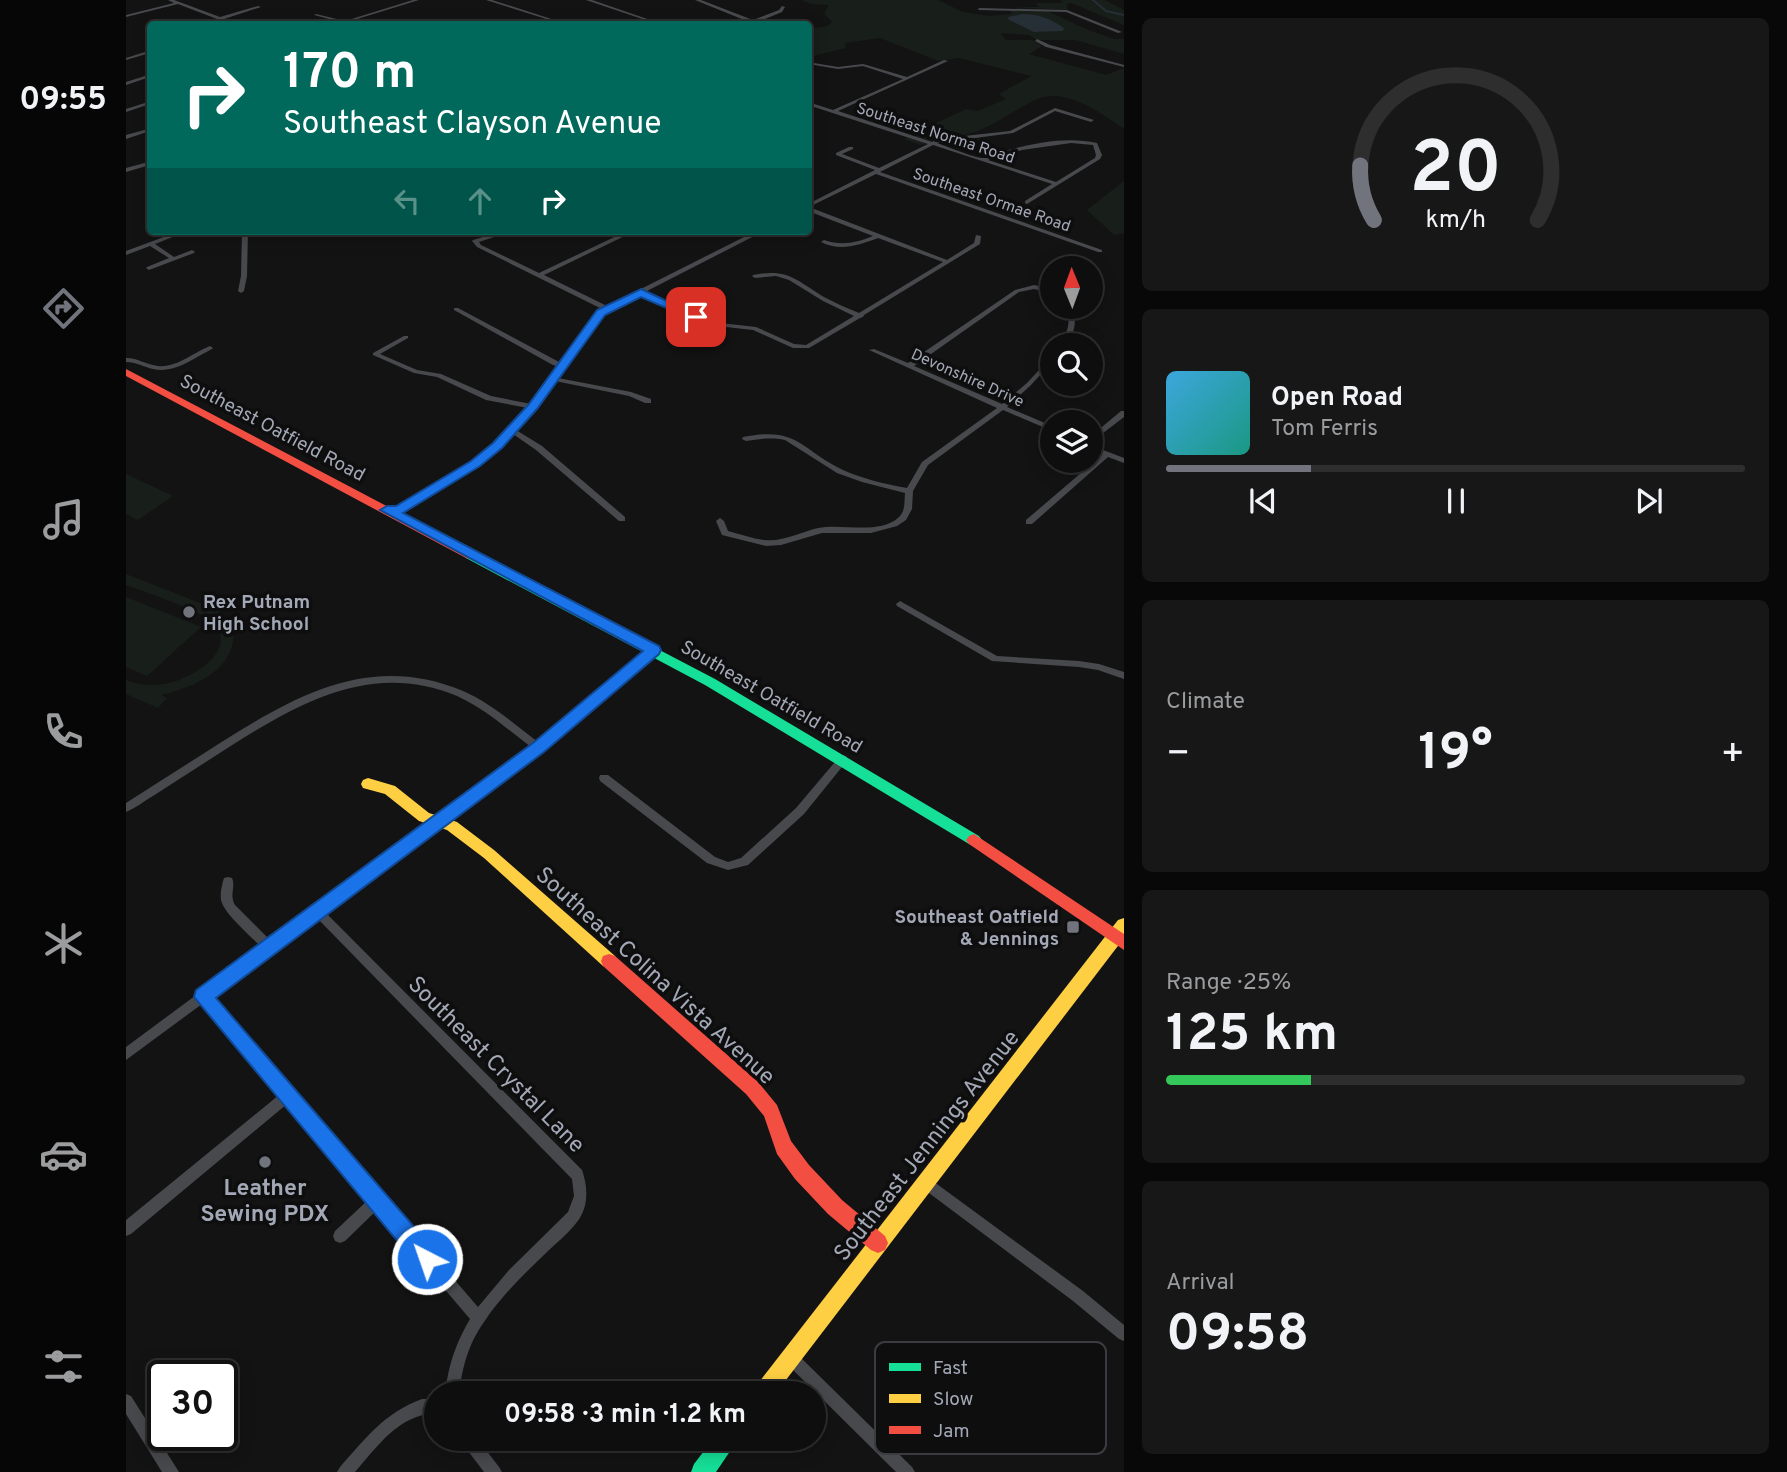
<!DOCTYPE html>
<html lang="en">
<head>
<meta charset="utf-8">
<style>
  body { margin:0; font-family:Overpass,sans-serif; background:#171718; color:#f1f3f6; height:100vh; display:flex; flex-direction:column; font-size:26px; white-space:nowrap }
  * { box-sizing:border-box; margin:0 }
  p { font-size:23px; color:#9b9c9e }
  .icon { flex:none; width:38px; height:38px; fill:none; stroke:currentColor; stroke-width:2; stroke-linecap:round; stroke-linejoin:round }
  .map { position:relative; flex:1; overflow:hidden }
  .side { display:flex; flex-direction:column; gap:18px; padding:18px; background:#080808; width:663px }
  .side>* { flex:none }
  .top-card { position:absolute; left:21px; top:21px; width:665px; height:214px; border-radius:7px; box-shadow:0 4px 18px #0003,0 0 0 2px #2e2e2f; background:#00695c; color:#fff; overflow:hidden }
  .needle { width:46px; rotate:359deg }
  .controls { position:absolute; left:914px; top:256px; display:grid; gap:14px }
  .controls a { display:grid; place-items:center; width:63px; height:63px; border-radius:50%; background:#0e0e0f; box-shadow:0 4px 18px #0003,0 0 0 2px #2e2e2f; font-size:35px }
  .speed { position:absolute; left:21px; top:1360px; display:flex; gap:14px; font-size:35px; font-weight:700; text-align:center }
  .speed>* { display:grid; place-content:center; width:91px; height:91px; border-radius:50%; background:#0e0e0f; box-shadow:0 4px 18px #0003,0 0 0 2px #2e2e2f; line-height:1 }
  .speed .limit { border:4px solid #111; border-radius:10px; background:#fff; color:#111 }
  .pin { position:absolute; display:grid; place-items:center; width:60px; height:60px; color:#fff; margin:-30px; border-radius:14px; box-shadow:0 4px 10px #0006 }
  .me { position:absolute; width:77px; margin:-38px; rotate:319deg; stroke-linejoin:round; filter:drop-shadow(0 0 5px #0008) }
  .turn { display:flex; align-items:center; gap:24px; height:147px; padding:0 21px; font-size:32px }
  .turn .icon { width:91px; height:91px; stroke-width:2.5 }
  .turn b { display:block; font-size:49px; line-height:60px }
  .lanes { display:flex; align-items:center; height:66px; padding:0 21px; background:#0003; justify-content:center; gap:35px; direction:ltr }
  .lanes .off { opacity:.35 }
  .big { font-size:52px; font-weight:700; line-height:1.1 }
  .side .card { flex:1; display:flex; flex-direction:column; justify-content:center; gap:10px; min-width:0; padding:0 24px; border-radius:10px; background:#171718 }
  .side .dial { align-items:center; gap:0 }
  .dial svg { height:182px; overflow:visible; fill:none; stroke:#2e2e2f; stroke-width:7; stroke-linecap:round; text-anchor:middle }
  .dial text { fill:#f1f3f6; stroke:none }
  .song { display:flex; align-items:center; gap:21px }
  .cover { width:84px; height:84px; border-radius:10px; background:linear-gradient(135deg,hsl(200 70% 55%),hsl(170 70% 35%)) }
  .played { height:7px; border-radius:4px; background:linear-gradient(90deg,#71747d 25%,#2e2e2f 25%) }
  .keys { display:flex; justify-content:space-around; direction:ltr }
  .heat { display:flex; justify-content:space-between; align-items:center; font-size:38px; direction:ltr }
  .charge { height:10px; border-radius:5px; background:linear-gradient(90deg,#34c759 25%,#2e2e2f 0) }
  .trip { position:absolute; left:298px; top:1381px; width:402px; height:70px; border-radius:35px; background:#0e0e0f; box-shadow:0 4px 18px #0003,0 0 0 2px #2e2e2f; font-weight:700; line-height:70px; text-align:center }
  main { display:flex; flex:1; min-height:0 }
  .tabs { display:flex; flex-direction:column; width:126px; justify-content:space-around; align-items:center; background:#060606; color:#9b9c9e }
  .tabs .icon { width:49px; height:49px }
  .tabs .on { color:#71747d }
  .tabs b { font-size:32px; color:#f1f3f6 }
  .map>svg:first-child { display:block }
  .green { fill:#181e19 }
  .water { fill:#262e36 }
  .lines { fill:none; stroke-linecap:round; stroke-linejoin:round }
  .stream { stroke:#262e36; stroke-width:2 }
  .street { fill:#47494d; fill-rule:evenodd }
  .fast { fill:#16e098; fill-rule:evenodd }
  .slow { fill:#ffcf43; fill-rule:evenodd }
  .jam { fill:#f24e42; fill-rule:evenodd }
  .route { fill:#1a73e8; stroke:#114b97; stroke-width:2 }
  .poi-dot { fill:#71747d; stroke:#0e0e0f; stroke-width:2.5 }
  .labels { text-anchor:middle; stroke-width:7; stroke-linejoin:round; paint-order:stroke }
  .far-street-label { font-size:16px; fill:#a3a8b6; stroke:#0e0e0f }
  .street-label { font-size:19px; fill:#a3a8b6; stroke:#0e0e0f }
  .poi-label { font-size:19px; font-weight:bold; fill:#a3a8b6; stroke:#0e0e0f; text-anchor:start }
  .near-street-label { font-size:23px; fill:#a3a8b6; stroke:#0e0e0f }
  .near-poi-label { font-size:23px; font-weight:bold; fill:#a3a8b6; stroke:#0e0e0f }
  .key { fill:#0e0e0f; stroke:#3b3c41; stroke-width:2 }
  .key-label { font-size:19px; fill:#a3a8b6 }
</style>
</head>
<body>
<main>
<nav class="tabs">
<b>09:55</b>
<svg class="icon on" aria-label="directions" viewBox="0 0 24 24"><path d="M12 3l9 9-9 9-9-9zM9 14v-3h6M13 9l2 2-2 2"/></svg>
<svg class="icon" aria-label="music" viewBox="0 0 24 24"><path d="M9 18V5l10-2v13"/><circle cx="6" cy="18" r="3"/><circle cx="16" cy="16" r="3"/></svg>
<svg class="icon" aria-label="phone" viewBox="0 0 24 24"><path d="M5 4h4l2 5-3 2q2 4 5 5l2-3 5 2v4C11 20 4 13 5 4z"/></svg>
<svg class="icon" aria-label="climate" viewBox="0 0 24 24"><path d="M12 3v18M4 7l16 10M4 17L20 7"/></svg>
<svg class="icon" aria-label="car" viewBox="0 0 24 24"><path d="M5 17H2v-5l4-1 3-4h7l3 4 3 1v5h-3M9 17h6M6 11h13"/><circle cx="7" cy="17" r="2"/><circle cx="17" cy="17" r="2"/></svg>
<svg class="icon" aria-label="filters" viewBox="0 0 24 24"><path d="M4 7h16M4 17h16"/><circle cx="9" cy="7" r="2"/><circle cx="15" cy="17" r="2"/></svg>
</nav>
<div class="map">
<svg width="998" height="1472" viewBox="0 0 998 1472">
  <rect width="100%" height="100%" fill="#131314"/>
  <g class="green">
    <path d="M676 0H812L837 12 863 16 886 14 884 10 921 11 962 30 988 39H998V54L949 40H911L903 35 874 33 880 40H906L916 46 903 54 980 75 998 68V129C974 113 939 86 909 100 890 109 872 123 852 131 834 138 814 136 795 145L778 139 806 131 804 126 840 109 852 111 880 99 873 94 905 76 833 58 812 61 754 38 719 43 720 48 683 57V29L702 26 706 22 698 13 703 5 685 4Z"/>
    <polygon points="935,0 979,0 998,10 998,25 945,3 941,4 941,10 884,7 913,7 910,3 936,3"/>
    <polygon points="998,181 998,233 988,235 961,210"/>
    <polygon points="0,474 47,496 12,520 0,514"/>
    <path d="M0 574 92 610 107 629C112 669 67 688 35 695L41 698 32 708 0 694V680C12 685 24 686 38 684 60 681 112 654 89 625 78 611 19 592 0 585Z"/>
    <polygon points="0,597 75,627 21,676 0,667"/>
  </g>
  <path class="water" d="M897 14C913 14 925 19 938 28L937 31 908 32 883 20 882 17Z"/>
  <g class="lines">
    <polyline class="stream" points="967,0 980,11 998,15"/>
    <g class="street">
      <polygon points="42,0 48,0 94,17 132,6 135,7 98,19 109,24 104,24 52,4 0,17 0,15 48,3"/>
      <polygon points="287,0 293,0 215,24 210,24 214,22 188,15 190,14 219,21"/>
      <polygon points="360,0 366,0 441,24 436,24"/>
      <polygon points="460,0 466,0 536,24 531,24"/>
      <polygon points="569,0 575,0 627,20 653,10 656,6 659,7 656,12 629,23 619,24 623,22"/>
      <polygon points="853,8 941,10 996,32 992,33 940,12 852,10"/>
      <polygon points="318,21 336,23 338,24 300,24"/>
      <polygon points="911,39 924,45 998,65 998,67 920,47 909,41"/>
      <polygon points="22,51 24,51 24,53 0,60 0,58"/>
      <path d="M818 60 822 61 712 111 806 142 811 139 884 131 929 108 968 120 965 122 929 111 887 133 811 143C820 146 850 159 858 158 864 157 872 153 879 151 908 143 941 136 971 143L976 155 974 159 901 204 899 203V201L926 184 807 145 754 172 976 250V252H972L750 174 683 207 821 260 848 243 850 235 855 236 854 244 738 315 737 317 734 318 683 348H667L627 330 582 325 514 295 477 313 432 378 505 392 525 399V403H519L503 396 429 381 410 409 390 430 416 446 499 517V521H493L410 450 387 434 375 448 353 465 276 512H258V508H271L347 461 369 444 402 408 360 400 311 377 288 373 247 355V353L278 336H282V338L254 354 291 370 315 374 365 396 405 404 432 367 425 364 328 310V308H332L435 363 473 311 476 309 351 247 346 241 347 240 377 231H386L353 242 355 245 413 273 501 231H509L418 275 481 306 630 231H638L519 292 585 322 630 327 668 344 680 345 728 316 697 301 663 280 650 276 629 278 626 276 627 275C662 268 670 280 698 297 709 303 721 308 733 313L817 262 752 238C733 245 714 252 695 242L698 240C716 246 730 243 747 236L682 211V204L749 170 710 155V153L723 147H727V149L716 154 753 168 802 144 682 105V102L707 110 777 79 737 66 712 69 682 64V62L712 67 737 64 781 77ZM945 143 967 145 970 155 969 158 930 182 862 160 896 150Z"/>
      <polygon points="22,75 24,75 24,77 0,85 0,82"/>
      <polygon points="22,102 24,102 24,104 0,112 0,109"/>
      <polygon points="22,129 24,129 24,131 0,139 0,135"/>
      <polygon points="22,162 24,162 24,165 0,172 0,168"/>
      <polygon points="54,231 62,231 29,244 48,257 66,250 69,252 68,253 23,270 20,268 21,267 43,258 24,246 0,255 0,251"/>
      <polygon points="116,231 122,231 121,276 118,291 115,293 112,291 115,276"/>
      <path d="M908 285 926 289V293L908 289 893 292 788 366 876 404 901 383 926 356V362L905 385 881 407 926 426V431L877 410 802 465 787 491 786 509 780 520 771 526 745 533H696L655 545 640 546 596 535 590 521 594 518 598 521 602 531C614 534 627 539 639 540 657 542 675 532 692 528 716 523 752 535 772 518 780 511 778 502 779 493L736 482 711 473 659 440C645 437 633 439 620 441L616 439 617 437C672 426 674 449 717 470 737 479 759 484 781 488L796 462 871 408 743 350 748 349 782 363 889 290Z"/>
      <path d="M939 306H945C952 321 949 332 940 345H933C942 332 946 322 939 306Z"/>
      <path d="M84 346 87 348 86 349C68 358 48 374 27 369 18 367 10 362 0 362V358C12 358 21 365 32 366 51 368 68 352 84 346Z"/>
      <polygon points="995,411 998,411 998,417 964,443 964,437"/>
      <polygon points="964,445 998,458 998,463 982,457 906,524 900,524 900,520 976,455 964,450"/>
      <polygon points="774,601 871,656 953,661 973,664 998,672 998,679 972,670 953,667 866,661 771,606 770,604"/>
      <path d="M527 647 530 648 531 650 530 652 415 750 199 912 456 1170C462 1187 463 1207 451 1222 443 1233 430 1243 420 1253 398 1274 375 1296 358 1322 342 1345 337 1365 333 1393H319C323 1364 329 1345 344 1319L251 1210 219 1241 214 1243 209 1241 207 1236 209 1231 242 1200 161 1104 5 1234 0 1236V1220L153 1095 76 1004 0 1060V1047L135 947C125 936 98 914 95 900 94 894 96 884 98 878L102 877 106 878C110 887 103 895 109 905L144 940 405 747C381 729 358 708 331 696 234 655 151 717 72 767 57 777 42 786 27 796 18 801 10 808 0 812V803C31 783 63 763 94 743 172 694 245 653 337 691 365 703 388 724 412 742L524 648ZM191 918 446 1179 448 1196 442 1212 383 1270 352 1307 85 998Z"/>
      <polygon points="717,755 720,756 722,759 720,762 678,814 622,865 602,870 581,863 474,781 473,778 474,775 482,775 589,857 602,862 615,858 670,808 714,756"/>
      <polygon points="800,1176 957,1291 998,1325 998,1341 993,1339 947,1301 795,1187 794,1182 795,1177"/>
      <polygon points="665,1351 670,1353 786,1467 789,1472 770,1472 660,1363 658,1358 660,1353"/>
      <polygon points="0,1394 5,1396 53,1472 36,1472 0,1414"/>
      <path d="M296 1399H310V1413C272 1415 252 1446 229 1472H211L214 1467C240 1438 258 1413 296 1399Z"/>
      <polygon points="334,1438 351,1438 373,1467 376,1472 358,1472 336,1443"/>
    </g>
    <g class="fast">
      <polygon points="344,551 589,679 853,836 856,840 853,844 848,846 843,844 579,685 340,558 338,555"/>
      <polygon points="588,1438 613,1438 590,1472 565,1472 568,1464"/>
    </g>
    <g class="slow">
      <polygon points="242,778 269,786 303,813 331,822 368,850 489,956 491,961 489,966 483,968 477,966 358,858 321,830 293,821 259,794 237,788 235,784 237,780"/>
      <polygon points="998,918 998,938 650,1393 626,1393 630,1386 992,920"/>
    </g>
    <g class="jam">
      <polygon points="0,369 348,552 350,555 344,559 340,558 0,376"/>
      <polygon points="848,834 998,934 998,950 843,844 840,840 843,836"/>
      <polygon points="483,954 489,956 632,1082 651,1105 665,1141 683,1165 716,1200 759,1236 762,1243 759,1250 752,1253 745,1250 702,1214 669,1179 651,1154 638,1116 620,1094 477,966 475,961 477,956"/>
    </g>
  </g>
  <polygon class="route" points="515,289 575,317 566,319 515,297 479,315 411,409 376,448 354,466 277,513 533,646 535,650 533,654 418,752 90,998 309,1251 312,1259 309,1267 301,1271 293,1267 68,997 70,990 407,743 517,651 254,510 261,506 270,506 345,461 367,443 403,404 471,310"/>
  <g class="poi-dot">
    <circle cx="63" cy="612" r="7"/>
    <rect x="940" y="920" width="14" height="14" rx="3.5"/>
    <circle cx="139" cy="1162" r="7"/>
  </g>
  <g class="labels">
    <g class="far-street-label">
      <text transform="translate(810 132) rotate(18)" y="6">Southeast Norma Road</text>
      <text transform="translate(866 199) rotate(19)" y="6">Southeast Ormae Road</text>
      <text transform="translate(842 377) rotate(24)" y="6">Devonshire Drive</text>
    </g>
    <g class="street-label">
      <text transform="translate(147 427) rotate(28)" y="7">Southeast Oatfield Road</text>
      <text transform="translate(646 696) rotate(30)" y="7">Southeast Oatfield Road</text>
    </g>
    <g class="poi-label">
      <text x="77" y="608">Rex Putnam<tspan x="77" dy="22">High School</tspan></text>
      <text x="933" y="923" text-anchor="end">Southeast Oatfield<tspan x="933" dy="22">&amp; Jennings</tspan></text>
    </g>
    <g class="near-street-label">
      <text transform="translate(530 975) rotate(42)" y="8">Southeast Colina Vista Avenue</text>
      <text transform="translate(371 1064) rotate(45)" y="8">Southeast Crystal Lane</text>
      <text transform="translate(800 1145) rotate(-52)" y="8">Southeast Jennings Avenue</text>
    </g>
    <g class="near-poi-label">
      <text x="139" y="1195">Leather<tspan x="139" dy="26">Sewing PDX</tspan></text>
    </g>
  </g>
  <rect x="749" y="1342" width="231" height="112" rx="10" class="key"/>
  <rect x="763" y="1363" width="32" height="8" fill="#16e098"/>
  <rect x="763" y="1394" width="32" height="9" fill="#ffcf43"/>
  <rect x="763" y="1426" width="32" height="8" fill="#f24e42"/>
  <g class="key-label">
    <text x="807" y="1374">Fast</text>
    <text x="807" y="1405">Slow</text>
    <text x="807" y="1437">Jam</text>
  </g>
</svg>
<div class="controls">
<a><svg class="needle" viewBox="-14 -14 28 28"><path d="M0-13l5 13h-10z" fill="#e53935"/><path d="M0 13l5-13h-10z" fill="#9b9c9e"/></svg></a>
<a><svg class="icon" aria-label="search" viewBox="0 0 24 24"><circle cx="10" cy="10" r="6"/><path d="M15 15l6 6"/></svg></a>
<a><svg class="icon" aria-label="layers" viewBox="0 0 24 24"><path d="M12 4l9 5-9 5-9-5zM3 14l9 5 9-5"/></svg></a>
</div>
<div class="speed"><div class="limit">30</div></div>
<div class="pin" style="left:570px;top:317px;background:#d93025"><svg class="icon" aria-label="arrive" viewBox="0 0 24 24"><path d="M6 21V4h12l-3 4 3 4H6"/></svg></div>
<svg class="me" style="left:301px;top:1259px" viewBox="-20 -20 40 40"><circle r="17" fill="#1a73e8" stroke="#fff" stroke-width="3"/><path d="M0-11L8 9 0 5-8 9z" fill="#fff"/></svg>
<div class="trip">09:58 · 3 min · 1.2 km</div>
<div class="top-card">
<div class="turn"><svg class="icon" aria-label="right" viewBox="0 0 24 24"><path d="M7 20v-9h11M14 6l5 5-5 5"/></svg><div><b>170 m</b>Southeast Clayson Avenue</div></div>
<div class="lanes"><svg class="icon off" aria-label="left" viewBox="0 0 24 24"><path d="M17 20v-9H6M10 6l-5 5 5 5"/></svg><svg class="icon off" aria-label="ahead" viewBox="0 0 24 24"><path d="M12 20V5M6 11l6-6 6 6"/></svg><svg class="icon" aria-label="right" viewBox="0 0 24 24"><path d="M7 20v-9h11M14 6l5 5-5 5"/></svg></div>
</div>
</div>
<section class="side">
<div class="card dial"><svg viewBox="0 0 100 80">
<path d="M14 69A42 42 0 1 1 86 69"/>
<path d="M14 69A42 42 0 0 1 8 45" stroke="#71747d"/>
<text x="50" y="56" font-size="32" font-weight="700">20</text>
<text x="50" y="72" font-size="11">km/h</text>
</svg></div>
<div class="card">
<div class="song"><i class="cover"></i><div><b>Open Road</b><p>Tom Ferris</p></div></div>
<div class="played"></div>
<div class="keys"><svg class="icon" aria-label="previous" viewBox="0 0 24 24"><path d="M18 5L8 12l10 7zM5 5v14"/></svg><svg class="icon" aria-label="pause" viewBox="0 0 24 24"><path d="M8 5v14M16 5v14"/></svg><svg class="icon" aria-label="next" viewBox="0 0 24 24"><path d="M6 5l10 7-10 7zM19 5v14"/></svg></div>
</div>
<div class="card"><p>Climate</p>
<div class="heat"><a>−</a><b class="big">19°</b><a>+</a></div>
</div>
<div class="card"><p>Range · 25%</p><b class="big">125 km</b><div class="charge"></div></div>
<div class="card"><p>Arrival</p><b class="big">09:58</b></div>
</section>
</main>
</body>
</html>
